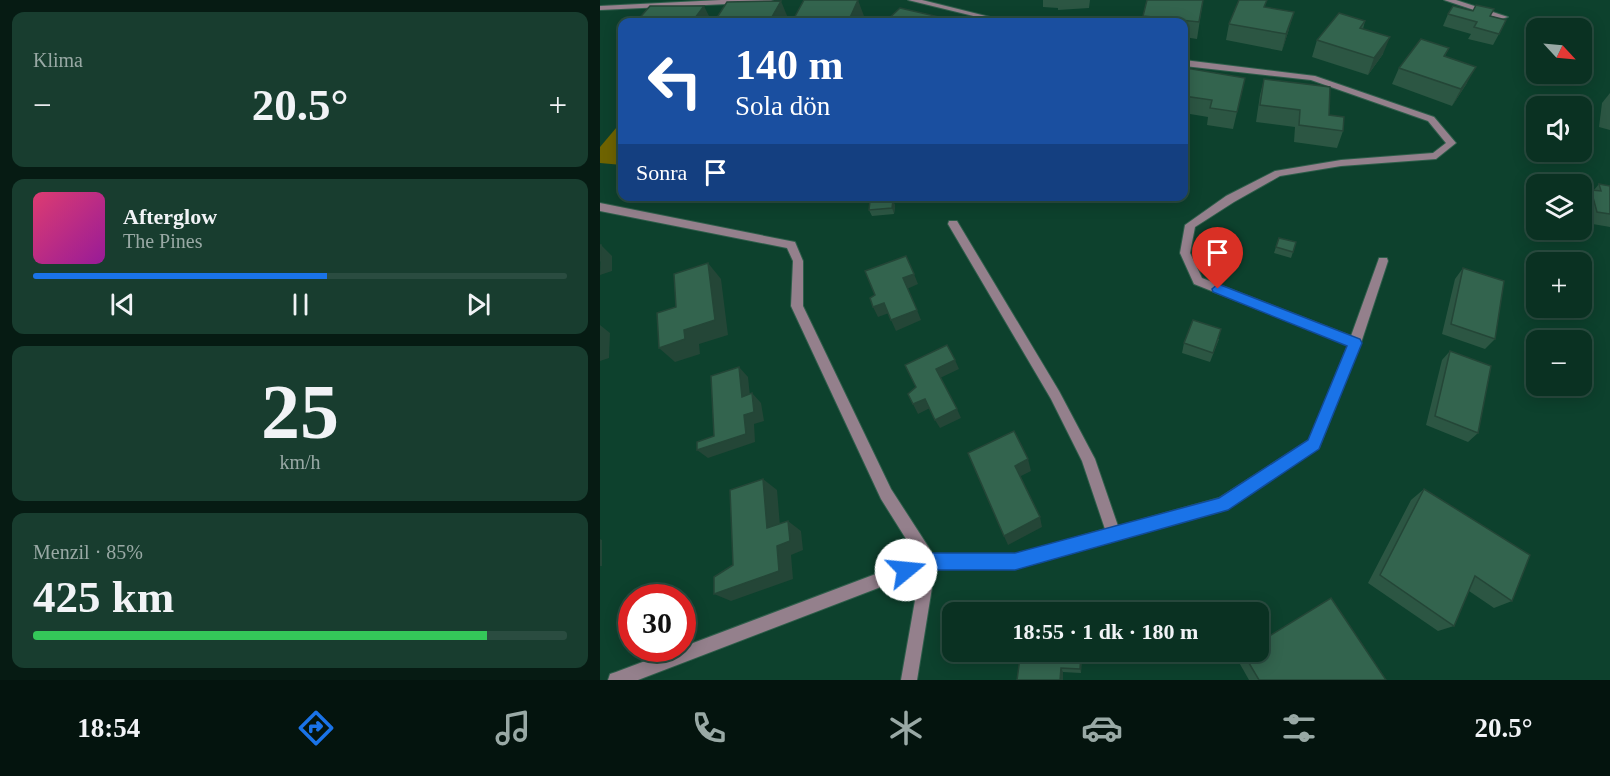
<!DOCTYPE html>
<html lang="tr">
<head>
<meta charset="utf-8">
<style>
  body { margin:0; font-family:Georgia,serif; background:#183d2f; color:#f1f3f6; height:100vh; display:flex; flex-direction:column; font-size:22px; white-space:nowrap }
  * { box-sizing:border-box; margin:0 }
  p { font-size:20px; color:#99a9a5 }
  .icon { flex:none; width:33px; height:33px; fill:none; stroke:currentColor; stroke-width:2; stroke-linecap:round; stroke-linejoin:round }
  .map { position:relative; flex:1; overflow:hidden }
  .side { display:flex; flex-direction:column; gap:12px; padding:12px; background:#061b13; width:600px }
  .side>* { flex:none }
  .top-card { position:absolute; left:18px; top:18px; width:570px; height:183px; border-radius:12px; box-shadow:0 3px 15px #0003,0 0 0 2px #2a4c40; background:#1a4fa0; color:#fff; overflow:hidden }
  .needle { width:39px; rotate:116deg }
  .tools { position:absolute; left:926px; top:18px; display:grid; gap:12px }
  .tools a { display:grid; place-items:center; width:66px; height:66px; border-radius:12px; background:#0a3122; box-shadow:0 3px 15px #0003,0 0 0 2px #2a4c40; font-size:30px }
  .speed { position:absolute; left:18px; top:584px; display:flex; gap:12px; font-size:30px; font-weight:700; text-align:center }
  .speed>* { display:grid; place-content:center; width:78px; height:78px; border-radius:50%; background:#0a3122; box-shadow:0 3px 15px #0003,0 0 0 2px #2a4c40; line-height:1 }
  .speed .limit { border:9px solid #d22; background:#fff; color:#111 }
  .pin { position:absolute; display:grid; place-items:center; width:51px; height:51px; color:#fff; margin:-62px -26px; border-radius:50% 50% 50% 0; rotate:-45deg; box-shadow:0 0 6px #0007 }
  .pin .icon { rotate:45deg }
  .me { position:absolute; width:66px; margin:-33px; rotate:73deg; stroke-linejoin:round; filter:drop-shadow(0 0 4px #0008) }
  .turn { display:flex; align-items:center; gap:21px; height:126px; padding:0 18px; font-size:27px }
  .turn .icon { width:78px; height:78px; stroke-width:2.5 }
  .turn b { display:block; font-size:42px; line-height:51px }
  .then { display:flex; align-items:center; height:57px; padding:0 18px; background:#0003; gap:12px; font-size:22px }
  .big { font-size:45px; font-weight:700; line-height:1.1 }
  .side .widget { flex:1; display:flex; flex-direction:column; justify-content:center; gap:9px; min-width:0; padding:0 21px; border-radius:12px; background:#183d2f }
  .side .dial { align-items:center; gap:0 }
  .dial b { font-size:78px; line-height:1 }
  .song { display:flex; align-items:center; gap:18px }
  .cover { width:72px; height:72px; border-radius:9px; background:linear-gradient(135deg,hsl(340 70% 55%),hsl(300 70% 35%)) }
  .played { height:6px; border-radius:3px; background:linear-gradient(90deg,#1a73e8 55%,#2a4c40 55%) }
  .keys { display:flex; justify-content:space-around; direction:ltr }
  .heat { display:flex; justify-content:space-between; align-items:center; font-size:33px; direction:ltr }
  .charge { height:9px; border-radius:4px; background:linear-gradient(90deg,#34c759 85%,#2a4c40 0) }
  .trip { position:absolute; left:342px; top:602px; width:327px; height:60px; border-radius:12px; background:#0a3122; box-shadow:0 3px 15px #0003,0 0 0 2px #2a4c40; font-weight:700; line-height:60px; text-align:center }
  .tabs { display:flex; height:96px; justify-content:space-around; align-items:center; background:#04140e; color:#99a9a5 }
  .tabs .icon { width:42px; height:42px }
  .tabs .on { color:#1a73e8 }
  .tabs b { font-size:27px; color:#f1f3f6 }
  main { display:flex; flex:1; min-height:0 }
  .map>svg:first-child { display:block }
  .green { fill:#6e6300 }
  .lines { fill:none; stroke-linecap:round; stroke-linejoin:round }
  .street-casing { stroke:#2e5d4a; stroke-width:2 }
  .street { fill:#94808c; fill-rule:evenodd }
  .wall { fill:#2c5643 }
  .shaded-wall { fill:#244637 }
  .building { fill:#33644e; stroke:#244637; stroke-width:1.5 }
  .route { fill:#1a73e8; stroke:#114b97; stroke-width:1.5 }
</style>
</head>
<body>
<main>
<section class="side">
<div class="widget"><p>Klima</p>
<div class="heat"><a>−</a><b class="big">20.5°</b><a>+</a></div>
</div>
<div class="widget">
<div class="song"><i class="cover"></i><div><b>Afterglow</b><p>The Pines</p></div></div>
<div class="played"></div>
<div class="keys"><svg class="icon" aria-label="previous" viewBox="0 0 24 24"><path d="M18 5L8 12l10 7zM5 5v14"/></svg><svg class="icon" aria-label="pause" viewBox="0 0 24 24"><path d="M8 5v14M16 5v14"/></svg><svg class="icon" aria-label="next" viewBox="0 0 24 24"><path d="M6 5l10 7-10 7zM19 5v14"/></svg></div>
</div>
<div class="widget dial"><b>25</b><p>km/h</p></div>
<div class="widget"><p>Menzil · 85%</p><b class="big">425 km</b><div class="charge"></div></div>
</section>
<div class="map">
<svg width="1010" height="680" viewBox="0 0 1010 680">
  <rect width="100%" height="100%" fill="#0d412d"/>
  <polygon class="green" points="22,121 22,165 0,163 0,147"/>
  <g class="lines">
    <defs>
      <g id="street">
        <polygon points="121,0 173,0 169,2 0,10 0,6"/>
        <polygon points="308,0 322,0 410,22 398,22"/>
        <polygon points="844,0 856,0 908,17 901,19"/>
        <polygon points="584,60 715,76 834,117 856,143 836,159 741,166 680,176 634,202 595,227 590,253 602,278 751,336 778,261 779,258 787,258 788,261 761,343 719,448 622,511 415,569 335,569 317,680 301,680 320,572 38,680 8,680 10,674 16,672 318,558 281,499 191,306 193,261 187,248 0,211 0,203 195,242 203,261 203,306 291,489 333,554 415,555 505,529 482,461 451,399 348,224 349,221 357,221 459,391 495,459 518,526 619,498 709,440 748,345 594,284 580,253 585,225 626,196 675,171 741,160 833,153 846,143 828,121 711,80 584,66"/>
      </g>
    </defs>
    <use href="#street" class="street-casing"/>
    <use href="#street" class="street"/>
  </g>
  <g class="wall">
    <polygon points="443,0 490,0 489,8 458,10 458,8 443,7"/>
    <polygon points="603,0 597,39 584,37 584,22 542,22 543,16"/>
    <polygon points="665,7 689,29 682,51 626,40 629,24"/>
    <polygon points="848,14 890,16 899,34 893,45 868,39 871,34 843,26"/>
    <polygon points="765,21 763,29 783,54 768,75 712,57 717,40"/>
    <polygon points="849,48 845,56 867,83 852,106 792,84 799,68"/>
    <polygon points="584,75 645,78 633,129 607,125 608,117 584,113"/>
    <polygon points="664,79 729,115 743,131 737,148 694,142 695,127 656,122 660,95"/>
    <polygon points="1010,93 1010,130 999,127 1002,103"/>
    <polygon points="999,184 1010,186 1010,227 987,223 981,201 991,190 994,190"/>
    <polygon points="269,196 304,196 303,203 294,203 295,206 294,214 272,216 269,210 270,203 269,200"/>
    <polygon points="679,238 693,252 691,258 674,253"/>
    <polygon points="863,268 895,339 885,349 842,334 855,279"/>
    <polygon points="619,339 610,362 582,353 584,343"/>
    <polygon points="850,351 878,433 868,442 826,425 842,360"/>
    <polygon points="824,489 912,601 894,608 869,591 854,626 838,631 768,583 811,500"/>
    <polygon points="482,651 481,673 463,672 417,680"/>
    <polygon points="646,651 786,680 649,680 636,657"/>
  </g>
  <g class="shaded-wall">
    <polygon points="258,0 264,16 261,22 248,22"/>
    <polygon points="181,1 188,18 185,22 169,22"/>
    <polygon points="104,6 112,22 92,22"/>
    <polygon points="694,12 689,29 682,51 686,34"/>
    <polygon points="790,37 783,54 768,75 774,58"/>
    <polygon points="876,67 867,83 852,106 861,89"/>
    <polygon points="293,200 295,206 294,214 292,208"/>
    <polygon points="1,245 12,256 12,271 0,275"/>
    <polygon points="108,263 121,279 128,335 99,344 100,354 75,362 59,348 84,330"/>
    <polygon points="314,274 318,284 307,289 303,278"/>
    <polygon points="284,303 289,313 278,317 273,307"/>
    <polygon points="317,310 321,320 296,331 291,320"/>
    <polygon points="0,325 10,333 9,358 0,361"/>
    <polygon points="355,360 359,369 340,378 336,369"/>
    <polygon points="139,367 148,377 151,406 142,397"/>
    <polygon points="152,393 161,403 164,421 154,424 155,442 108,458 97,450 144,415"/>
    <polygon points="325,399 330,408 318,414 313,404"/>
    <polygon points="357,409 361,418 340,428 335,420"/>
    <polygon points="428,459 431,471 419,477 415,466"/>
    <polygon points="163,479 177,490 181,538 167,528"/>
    <polygon points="440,517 442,527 408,545 404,536"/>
    <polygon points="188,521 201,531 203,550 191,555 193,579 131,601 114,594 177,546"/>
    <polygon points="0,539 2,540 2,566 0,566"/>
    <polygon points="481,651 482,651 481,673 480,669"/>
    <polygon points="461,668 463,672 463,680 460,680"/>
  </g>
  <g class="building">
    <polygon points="204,0 258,0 248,22 192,22"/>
    <polygon points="547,0 603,0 599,22 543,16"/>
    <polygon points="639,0 667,0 664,7 694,12 686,34 629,24"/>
    <polygon points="181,1 169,22 114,22 127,2"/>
    <polygon points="876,5 894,9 890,16 906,20 899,34 874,27 877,22 848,14 853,6 873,11"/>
    <polygon points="50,6 104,6 92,22 36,22"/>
    <polygon points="300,8 348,19 344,22 285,22"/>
    <polygon points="739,13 765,21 760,28 790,37 774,58 717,40"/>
    <polygon points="361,20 372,22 359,22"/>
    <polygon points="821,39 849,48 844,56 876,67 861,89 799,68"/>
    <polygon points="586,68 645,78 637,112 610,108 612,100 584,96 584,75"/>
    <polygon points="664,79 730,87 729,115 744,117 743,131 699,125 700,110 660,105"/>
    <polygon points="999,184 1010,186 1010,214 997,212 991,190 1001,191"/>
    <polygon points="269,196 301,196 269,200"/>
    <polygon points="293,200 292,208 269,210 270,201"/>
    <polygon points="679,238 696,242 693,252 676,247"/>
    <polygon points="0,245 1,245 1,260 0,261"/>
    <polygon points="306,256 314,274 303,278 317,310 291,320 284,303 273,307 270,298 275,295 265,271"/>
    <polygon points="108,263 115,320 84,330 85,339 59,348 57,313 76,307 74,274"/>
    <polygon points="863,268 904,281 895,339 851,324"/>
    <polygon points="593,320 621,329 613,353 584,343"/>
    <polygon points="347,345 355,360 336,369 357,409 335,420 325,399 313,404 308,394 316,387 305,365"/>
    <polygon points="850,351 891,366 878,433 835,416"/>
    <polygon points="139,367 142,397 152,393 154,412 144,415 146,434 97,450 97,442 114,436 111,376"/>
    <polygon points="414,431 428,459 415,466 440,517 404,536 368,453"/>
    <polygon points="163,479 167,528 188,521 190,541 177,546 179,571 114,594 114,577 133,565 130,490"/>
    <polygon points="824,489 930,555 912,601 875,576 854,626 780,575"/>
    <polygon points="731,598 786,680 659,680 643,653 646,651 658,651 658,643"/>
    <polygon points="421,651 481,651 480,669 461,668 460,680 417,680"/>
  </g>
  <polygon class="route" points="618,284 760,339 762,343 719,449 628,510 415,570 328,570 306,578 300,576 298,570 300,564 328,553 415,553 619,498 708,440 747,346 613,292 612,289"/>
</svg>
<div class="tools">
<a><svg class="needle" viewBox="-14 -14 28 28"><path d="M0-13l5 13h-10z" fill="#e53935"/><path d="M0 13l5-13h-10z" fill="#99a9a5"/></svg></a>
<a><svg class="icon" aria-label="sound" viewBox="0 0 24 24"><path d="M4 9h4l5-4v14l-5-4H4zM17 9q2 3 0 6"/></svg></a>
<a><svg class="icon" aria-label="layers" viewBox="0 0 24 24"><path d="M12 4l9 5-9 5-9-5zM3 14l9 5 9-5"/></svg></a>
<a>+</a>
<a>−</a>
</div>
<div class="speed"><div class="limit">30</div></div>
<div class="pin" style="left:618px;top:289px;background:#d93025"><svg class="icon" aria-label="arrive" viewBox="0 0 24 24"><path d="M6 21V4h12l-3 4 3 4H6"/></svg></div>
<svg class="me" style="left:306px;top:570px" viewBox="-20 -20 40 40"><circle r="19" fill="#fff"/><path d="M0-13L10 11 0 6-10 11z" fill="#1a73e8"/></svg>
<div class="trip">18:55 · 1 dk · 180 m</div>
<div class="top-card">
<div class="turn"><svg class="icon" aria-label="left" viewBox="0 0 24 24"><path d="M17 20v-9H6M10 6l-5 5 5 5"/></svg><div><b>140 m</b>Sola dön</div></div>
<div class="then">Sonra<svg class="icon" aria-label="arrive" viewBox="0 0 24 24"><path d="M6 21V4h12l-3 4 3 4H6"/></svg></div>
</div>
</div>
</main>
<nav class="tabs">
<b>18:54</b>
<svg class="icon on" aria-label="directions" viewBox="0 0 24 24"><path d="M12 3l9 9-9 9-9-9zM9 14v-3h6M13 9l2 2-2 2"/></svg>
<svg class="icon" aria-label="music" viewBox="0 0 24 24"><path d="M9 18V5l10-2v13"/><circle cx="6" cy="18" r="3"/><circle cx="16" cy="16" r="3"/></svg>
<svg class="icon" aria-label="phone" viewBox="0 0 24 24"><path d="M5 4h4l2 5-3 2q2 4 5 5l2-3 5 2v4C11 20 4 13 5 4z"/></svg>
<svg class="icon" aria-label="climate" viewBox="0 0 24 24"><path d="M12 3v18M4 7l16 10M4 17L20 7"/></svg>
<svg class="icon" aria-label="car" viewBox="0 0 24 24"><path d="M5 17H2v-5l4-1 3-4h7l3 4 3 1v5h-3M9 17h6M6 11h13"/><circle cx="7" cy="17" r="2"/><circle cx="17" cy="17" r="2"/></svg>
<svg class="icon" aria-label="filters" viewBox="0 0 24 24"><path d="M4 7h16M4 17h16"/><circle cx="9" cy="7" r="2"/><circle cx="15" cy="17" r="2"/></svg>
<b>20.5°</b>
</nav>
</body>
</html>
